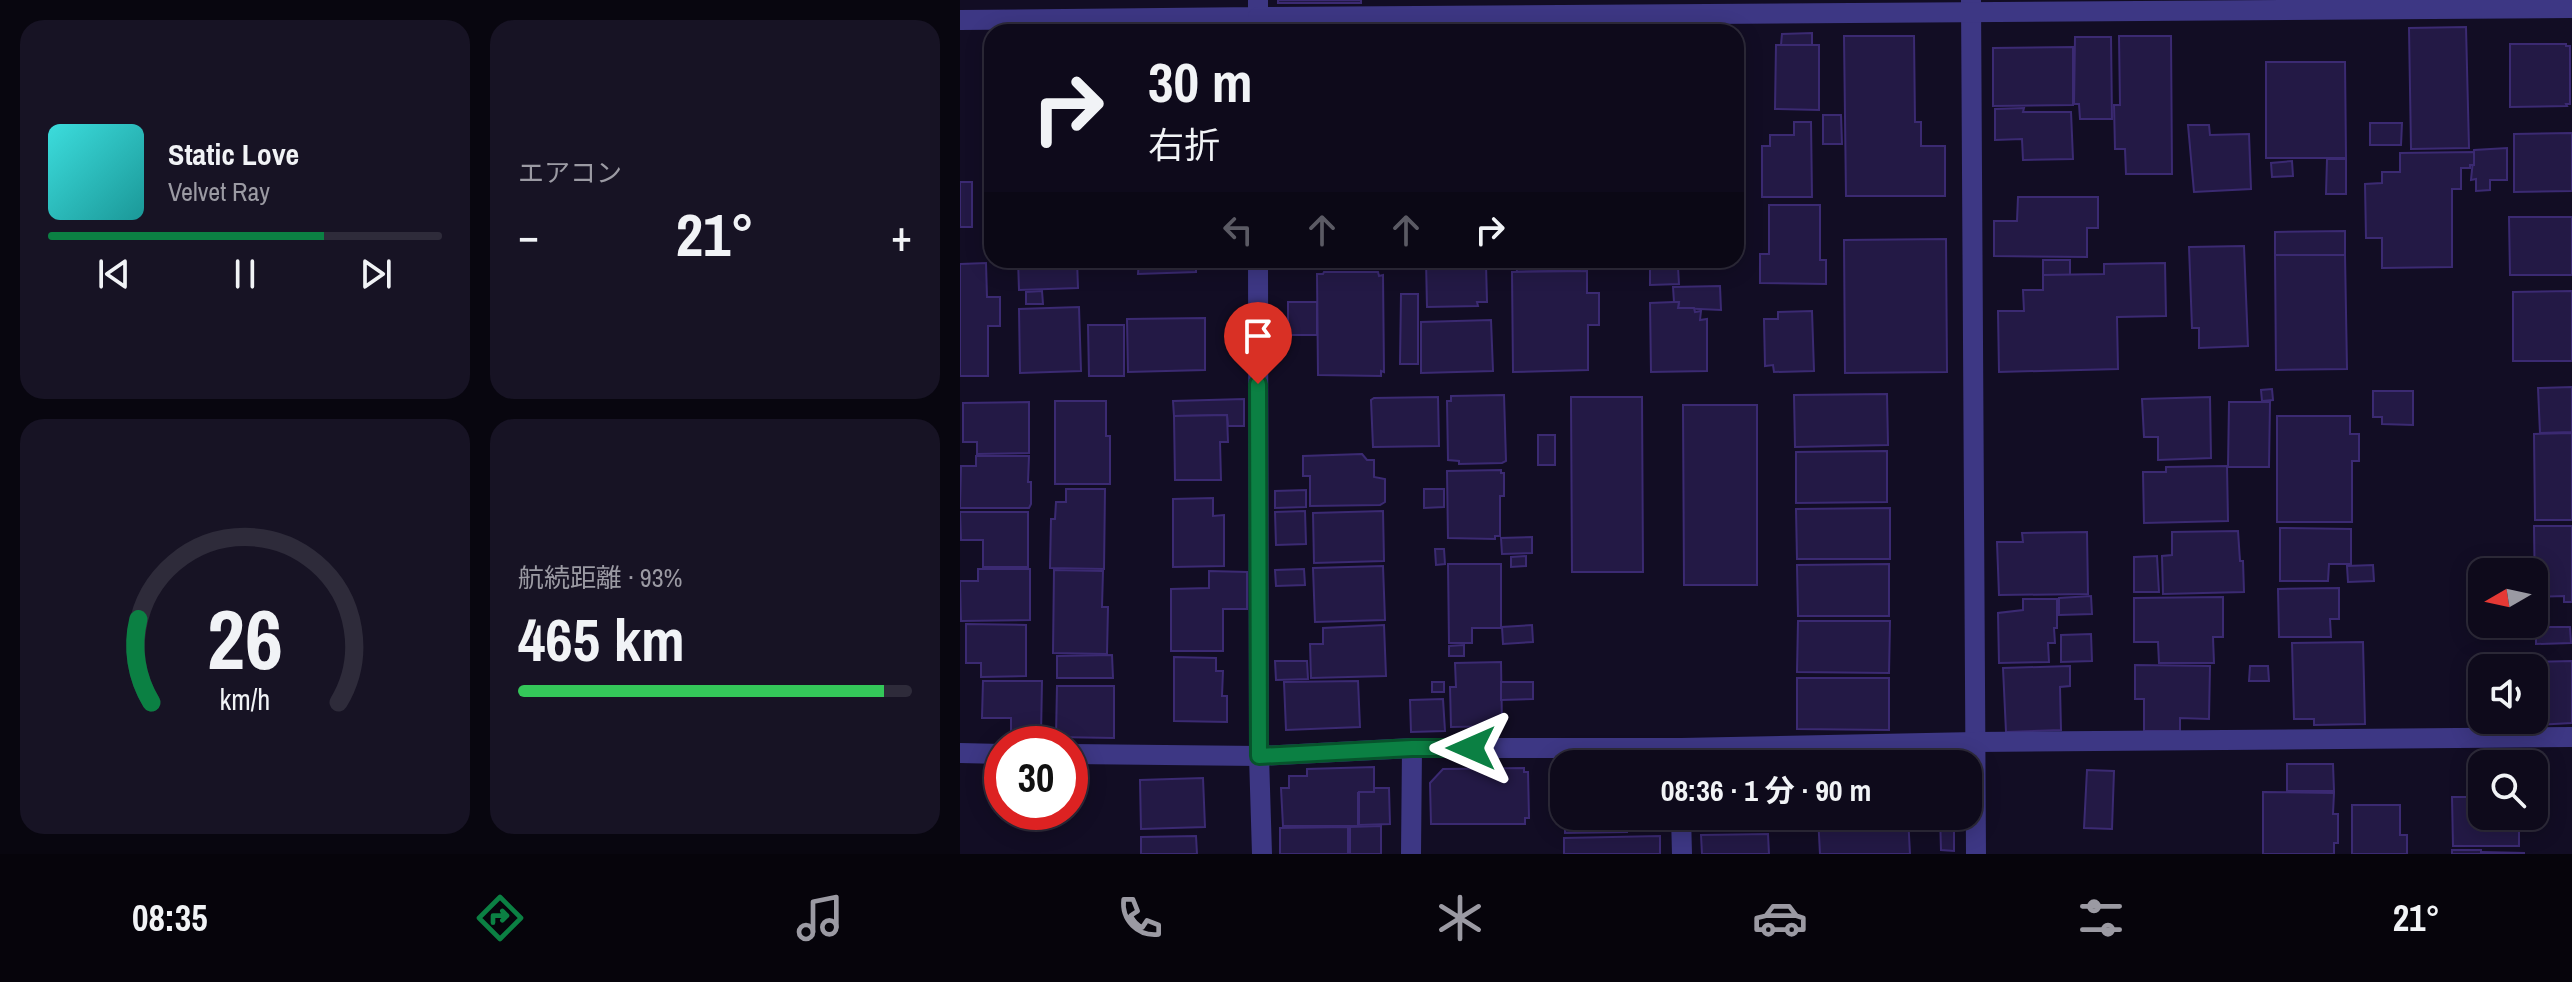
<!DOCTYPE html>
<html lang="ja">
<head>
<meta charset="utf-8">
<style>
  body { margin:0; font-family:"Archivo Narrow","Noto Sans JP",sans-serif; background:#171324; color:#f1f3f6; height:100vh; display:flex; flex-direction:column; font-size:30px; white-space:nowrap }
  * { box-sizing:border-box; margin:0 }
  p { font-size:26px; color:#9b9aa3 }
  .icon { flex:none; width:44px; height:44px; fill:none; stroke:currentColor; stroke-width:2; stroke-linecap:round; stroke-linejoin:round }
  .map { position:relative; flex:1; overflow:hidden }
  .sheet { display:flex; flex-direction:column; gap:20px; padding:20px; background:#08060f; width:960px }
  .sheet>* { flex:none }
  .top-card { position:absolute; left:24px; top:24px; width:760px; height:244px; border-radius:24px; box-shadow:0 4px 20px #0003,0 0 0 2px #2e2b3a; background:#0e0a1b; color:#f1f3f6; overflow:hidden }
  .needle { width:52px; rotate:261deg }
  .controls { position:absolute; left:1508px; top:558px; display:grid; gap:16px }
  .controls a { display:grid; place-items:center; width:80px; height:80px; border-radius:16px; background:#0e0a1b; box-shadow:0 4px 20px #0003,0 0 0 2px #2e2b3a; font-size:40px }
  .speed { position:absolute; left:24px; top:726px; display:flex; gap:16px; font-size:40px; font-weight:700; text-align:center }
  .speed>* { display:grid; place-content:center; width:104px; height:104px; border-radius:50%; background:#0e0a1b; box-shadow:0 4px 20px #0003,0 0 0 2px #2e2b3a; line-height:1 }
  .speed .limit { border:12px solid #d22; background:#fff; color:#111 }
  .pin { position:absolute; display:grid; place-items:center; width:68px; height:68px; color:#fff; margin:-82px -34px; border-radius:50% 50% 50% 0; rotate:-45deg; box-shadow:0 0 8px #0007 }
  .pin .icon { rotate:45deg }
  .me { position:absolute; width:88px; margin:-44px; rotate:270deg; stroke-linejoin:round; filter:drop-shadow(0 0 6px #0008) }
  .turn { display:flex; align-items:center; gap:28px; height:168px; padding:0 32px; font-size:36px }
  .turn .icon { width:104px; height:104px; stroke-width:2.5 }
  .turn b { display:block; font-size:56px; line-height:68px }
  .lanes { display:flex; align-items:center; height:76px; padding:0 32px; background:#0003; justify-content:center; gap:40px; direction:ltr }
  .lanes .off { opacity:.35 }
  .big { font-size:60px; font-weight:700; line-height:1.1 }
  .sheet .tile { flex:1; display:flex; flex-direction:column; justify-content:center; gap:12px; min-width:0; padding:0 28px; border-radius:24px; background:#171324 }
  .sheet .dial { align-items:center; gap:0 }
  .dial svg { height:208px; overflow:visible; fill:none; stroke:#2e2b3a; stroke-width:7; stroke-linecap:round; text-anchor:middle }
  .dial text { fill:#f1f3f6; stroke:none }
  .song { display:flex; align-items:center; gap:24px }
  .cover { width:96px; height:96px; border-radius:12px; background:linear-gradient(135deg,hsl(180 70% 55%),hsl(180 70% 35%)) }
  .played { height:8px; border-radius:4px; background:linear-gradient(90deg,#0b8043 70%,#2e2b3a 70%) }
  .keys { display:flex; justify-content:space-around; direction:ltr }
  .heat { display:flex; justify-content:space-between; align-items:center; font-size:44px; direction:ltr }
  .charge { height:12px; border-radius:6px; background:linear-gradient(90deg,#34c759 93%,#2e2b3a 0) }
  .sheet .tiles { flex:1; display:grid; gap:20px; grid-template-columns:repeat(2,1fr) }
  .trip { position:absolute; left:590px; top:750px; width:432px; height:80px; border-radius:24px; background:#0e0a1b; box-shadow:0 4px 20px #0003,0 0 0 2px #2e2b3a; font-weight:700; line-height:80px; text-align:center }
  .menu { display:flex; height:128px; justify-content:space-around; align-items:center; background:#06040b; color:#9b9aa3 }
  .menu .icon { width:56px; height:56px }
  .menu .selected { color:#0b8043 }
  .menu b { font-size:36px; color:#f1f3f6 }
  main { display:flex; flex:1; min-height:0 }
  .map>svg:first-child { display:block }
  .building { fill:#231945; stroke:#3b2a72; stroke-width:2 }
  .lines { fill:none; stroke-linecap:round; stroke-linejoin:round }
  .minor { stroke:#3d3784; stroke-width:20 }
  .route-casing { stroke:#07532c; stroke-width:20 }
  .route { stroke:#0b8043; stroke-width:14 }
</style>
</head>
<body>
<main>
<section class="sheet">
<div class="tiles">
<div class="tile">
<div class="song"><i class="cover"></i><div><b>Static Love</b><p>Velvet Ray</p></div></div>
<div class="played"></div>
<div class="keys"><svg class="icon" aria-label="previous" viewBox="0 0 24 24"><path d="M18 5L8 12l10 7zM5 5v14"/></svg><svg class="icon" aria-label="pause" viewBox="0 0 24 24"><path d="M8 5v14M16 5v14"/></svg><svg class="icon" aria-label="next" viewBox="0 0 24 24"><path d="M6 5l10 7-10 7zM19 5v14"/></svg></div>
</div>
<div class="tile"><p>エアコン</p>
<div class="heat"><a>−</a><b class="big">21°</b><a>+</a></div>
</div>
<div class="tile dial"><svg viewBox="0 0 100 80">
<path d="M14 69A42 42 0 1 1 86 69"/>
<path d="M14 69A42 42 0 0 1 9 37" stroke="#0b8043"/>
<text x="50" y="56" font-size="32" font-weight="700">26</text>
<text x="50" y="72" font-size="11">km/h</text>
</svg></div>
<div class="tile"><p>航続距離 · 93%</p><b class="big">465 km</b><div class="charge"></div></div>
</div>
</section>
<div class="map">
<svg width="1612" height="854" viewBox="0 0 1612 854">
  <rect width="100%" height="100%" fill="#120d24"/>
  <g class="building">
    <rect x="318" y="0" width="83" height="3"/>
    <polygon points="1506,27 1509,148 1451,149 1449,28"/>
    <polygon points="852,33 852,45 821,45 822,34"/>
    <polygon points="884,36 954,36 955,122 961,122 961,146 985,146 985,196 886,196"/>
    <polygon points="1159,36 1211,36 1212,174 1166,174 1165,149 1155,149 1154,105 1160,105"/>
    <polygon points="1115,37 1151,37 1152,119 1120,119 1119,104 1114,104"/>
    <polygon points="1550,44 1606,44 1606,46 1610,46 1610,104 1606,104 1607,106 1550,107"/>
    <polygon points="816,45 859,45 859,110 815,109"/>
    <polygon points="1113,47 1113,105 1033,106 1033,48"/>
    <polygon points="1306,62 1385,62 1386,158 1306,158"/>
    <polygon points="1064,108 1063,112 1111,112 1113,159 1063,160 1062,139 1035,140 1035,109"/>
    <polygon points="863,115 881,115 882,144 863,144"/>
    <polygon points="834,122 851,122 852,197 802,197 802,146 810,146 810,135 834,135"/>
    <polygon points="1410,123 1442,123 1441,145 1410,145"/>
    <polygon points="1228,125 1249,125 1250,135 1289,134 1291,189 1234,192"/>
    <polygon points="1612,133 1612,191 1554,192 1554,134"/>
    <polygon points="1547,148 1547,180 1530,180 1530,190 1516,191 1516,179 1511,180 1514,150"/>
    <polygon points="1514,152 1514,165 1510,165 1510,168 1501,168 1501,189 1492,189 1492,267 1422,268 1422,238 1406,238 1405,184 1422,183 1422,172 1440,172 1440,153"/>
    <polygon points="1367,159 1386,159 1386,194 1366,194"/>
    <polygon points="1332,161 1333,176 1312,177 1311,163"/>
    <rect x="0" y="182" width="12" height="45"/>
    <polygon points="1058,197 1138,197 1138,228 1127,228 1127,257 1034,256 1034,221 1057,221"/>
    <polygon points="809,205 860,205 860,260 866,260 866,284 800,283 800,254 809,254"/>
    <polygon points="1549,217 1612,217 1612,275 1550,275"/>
    <polygon points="1385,231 1385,255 1315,255 1315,232"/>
    <polygon points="986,239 987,372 885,373 884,240"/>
    <polygon points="1284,246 1288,346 1239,348 1239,328 1232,328 1229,247"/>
    <polygon points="1315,255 1385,255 1387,369 1316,370"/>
    <polygon points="58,260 117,260 118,288 59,290"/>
    <polygon points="166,260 236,260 236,272 178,274 179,261"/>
    <polygon points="466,260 517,260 517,264 526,264 527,302 517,302 518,306 467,307"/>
    <polygon points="556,260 620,260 620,270 557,272"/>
    <polygon points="690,260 731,260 731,267 718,267 719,284 690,285"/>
    <rect x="1083" y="260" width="27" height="15"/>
    <polygon points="26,263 27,297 40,297 40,326 28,326 28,376 0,376 0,264"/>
    <polygon points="1205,263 1206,316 1157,317 1158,369 1039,372 1038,311 1064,311 1063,290 1083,290 1083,275 1144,274 1144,264"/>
    <polygon points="627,271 627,293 639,293 639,325 628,325 628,370 553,372 552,272"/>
    <polygon points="364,272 418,272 419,276 423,275 424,372 421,371 421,376 358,375 357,274 363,274"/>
    <polygon points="760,286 761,310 718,308 719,302 714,302 713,287"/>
    <polygon points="82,291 83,304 66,304 66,292"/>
    <polygon points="1612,291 1612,361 1553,361 1553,292"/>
    <polygon points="441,294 458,294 458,364 440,364"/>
    <rect x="328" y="302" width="29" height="33"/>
    <polygon points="714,302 719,302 718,308 734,308 735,312 741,311 740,320 747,319 747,371 691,372 690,303"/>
    <polygon points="119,307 121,371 60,373 59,309"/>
    <polygon points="852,311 854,371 814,372 813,365 805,366 804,319 818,319 818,312"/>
    <polygon points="245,318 245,370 168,372 167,319"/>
    <polygon points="531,320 533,371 461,373 461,322"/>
    <polygon points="128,325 164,325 164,376 129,376"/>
    <polygon points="1612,387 1612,432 1580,433 1578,388"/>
    <polygon points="1312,389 1313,400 1302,401 1301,390"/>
    <polygon points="1413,391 1453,391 1453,425 1422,424 1422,417 1413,417"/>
    <polygon points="927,394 928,445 835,447 834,395"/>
    <polygon points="544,395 546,461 542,463 499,464 499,461 488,460 487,401 491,401 491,396"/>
    <polygon points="478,397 479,446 413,447 411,400 414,398"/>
    <polygon points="611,397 682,397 683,572 612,572"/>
    <polygon points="1250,397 1251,458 1198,460 1198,437 1184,437 1182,399"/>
    <polygon points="284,399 284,426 268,426 267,415 214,416 213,401"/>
    <polygon points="95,401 146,401 146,436 150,436 150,484 95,484"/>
    <polygon points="69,402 69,453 17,454 17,442 3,442 3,403"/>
    <polygon points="1269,402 1310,402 1309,467 1268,467"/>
    <polygon points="723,405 797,405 797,585 724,585"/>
    <polygon points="267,415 268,442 260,442 261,480 215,480 214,416"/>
    <polygon points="1317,416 1390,416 1390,434 1399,434 1399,461 1392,461 1392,522 1317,522"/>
    <polygon points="1612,433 1612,520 1575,520 1574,434"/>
    <rect x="578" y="435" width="17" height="30"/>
    <polygon points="927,451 927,502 836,503 836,452"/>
    <polygon points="402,454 407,460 414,460 414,477 425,479 425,502 420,505 350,506 350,476 343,476 343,456"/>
    <polygon points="16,456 69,456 68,482 71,482 71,504 69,508 0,508 1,466 16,466"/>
    <polygon points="1267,466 1268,521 1184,523 1183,472 1206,472 1206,467"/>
    <polygon points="541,470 541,473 544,473 544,496 540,496 540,536 535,536 535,539 488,538 487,471"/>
    <polygon points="106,489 145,489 144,569 90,568 91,519 95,519 96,502 106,502"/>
    <polygon points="464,489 484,489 484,507 464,508"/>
    <polygon points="346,490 346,507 315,508 315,491"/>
    <polygon points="253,498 253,516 264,515 264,566 213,567 213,499"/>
    <polygon points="930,508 930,559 837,559 836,509"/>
    <polygon points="345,511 346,544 316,545 315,512"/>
    <polygon points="423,511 424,561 354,563 353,513"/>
    <polygon points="0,512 68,512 68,567 23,567 23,540 1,540"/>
    <polygon points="1574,526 1612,526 1612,602 1604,602 1604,596 1575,597"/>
    <polygon points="1320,528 1391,529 1391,564 1369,564 1368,581 1320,581"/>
    <polygon points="1278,531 1280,561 1283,561 1284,592 1203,594 1202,556 1212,555 1212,532"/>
    <polygon points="1127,532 1128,594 1039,595 1037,542 1063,542 1062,533"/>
    <polygon points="572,537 572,553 542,554 541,538"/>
    <polygon points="475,549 484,549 485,564 476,565"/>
    <polygon points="566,556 566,566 551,567 551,557"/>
    <polygon points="1197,556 1199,592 1174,592 1174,557"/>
    <polygon points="488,564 541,564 541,628 512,628 512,643 489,643"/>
    <polygon points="929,564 929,616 838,616 837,565"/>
    <polygon points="1413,565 1414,581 1388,582 1387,566"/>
    <polygon points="423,566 425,620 355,622 353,568"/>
    <polygon points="18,569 70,569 70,620 1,621 0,581 18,581"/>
    <polygon points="344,569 345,585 316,586 315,570"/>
    <polygon points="94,570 143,571 142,607 148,607 147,654 93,653"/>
    <polygon points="249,571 287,572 287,609 263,609 263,651 211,651 211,589 249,588"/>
    <polygon points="1379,588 1379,619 1370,619 1371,637 1319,637 1318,589"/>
    <polygon points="1131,596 1132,614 1099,615 1099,598"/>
    <polygon points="1263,597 1263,637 1253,637 1254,663 1199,663 1198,642 1174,642 1174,598"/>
    <polygon points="1063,599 1097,599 1097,628 1094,628 1095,643 1088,643 1089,662 1039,663 1038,613 1063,610"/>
    <polygon points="1574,609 1586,609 1587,623 1575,623"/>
    <polygon points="838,621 930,621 929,673 837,672"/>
    <polygon points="6,624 66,625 66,676 21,677 21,663 6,663"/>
    <polygon points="424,625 426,676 351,678 350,644 363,644 363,628"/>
    <polygon points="572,625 573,642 543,644 542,627"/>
    <polygon points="1576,627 1610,627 1611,643 1576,644"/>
    <polygon points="1131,634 1132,661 1101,662 1101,635"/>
    <polygon points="1403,642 1405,724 1354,725 1354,719 1334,719 1332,643"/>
    <polygon points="504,645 504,656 489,656 489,646"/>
    <polygon points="152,655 153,678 97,678 97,656"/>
    <polygon points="214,657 256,658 256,671 263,671 262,696 267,696 267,722 214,721"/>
    <polygon points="315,661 347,661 348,679 316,680"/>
    <polygon points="1612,661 1612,723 1577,725 1574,662"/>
    <polygon points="541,662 542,726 491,727 490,687 496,687 495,663"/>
    <polygon points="1175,665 1250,666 1249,719 1220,718 1220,731 1184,731 1184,699 1175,699"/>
    <polygon points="1110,666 1110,686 1100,687 1101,730 1046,732 1043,668"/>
    <polygon points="1290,666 1308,666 1309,681 1289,681"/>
    <polygon points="837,678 929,678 929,730 837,729"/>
    <polygon points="23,681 82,681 81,735 51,734 51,718 22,718"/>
    <polygon points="398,681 400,727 326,730 324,682"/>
    <rect x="472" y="682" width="12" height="10"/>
    <polygon points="541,682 573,682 573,699 541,700"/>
    <polygon points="97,686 154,686 154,738 96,737"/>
    <polygon points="483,699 485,731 451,732 450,700"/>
    <polygon points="947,761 947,764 852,764 852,763"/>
    <polygon points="1327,764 1373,764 1374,791 1327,791"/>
    <polygon points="414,767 414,792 398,793 398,826 323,826 321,788 329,788 329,776 347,776 347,769"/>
    <polygon points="564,768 564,772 568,772 569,818 565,818 565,824 471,824 470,783 483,769"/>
    <polygon points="1127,770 1154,771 1152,829 1124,828"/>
    <polygon points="1513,774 1522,774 1522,816 1559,816 1559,846 1493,846 1492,797 1513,797"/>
    <polygon points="243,778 245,827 181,829 180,780"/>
    <polygon points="414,788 429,788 430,824 399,825 399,792 414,792"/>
    <polygon points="1303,792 1374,793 1373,814 1378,814 1378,843 1374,843 1374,854 1303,854"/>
    <polygon points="1392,805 1440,805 1440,835 1447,835 1447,854 1392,854"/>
    <polygon points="605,816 667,816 667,832 605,833"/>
    <polygon points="740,816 811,816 812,828 740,831"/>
    <polygon points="858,816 948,816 950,854 860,854"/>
    <polygon points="980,816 994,816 994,851 981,850"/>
    <polygon points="421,826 421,854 390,854 390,827"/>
    <polygon points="388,827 388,854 320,854 320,828"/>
    <polygon points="808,834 809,854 742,854 741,835"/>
    <polygon points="236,836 237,854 181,854 181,837"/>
    <polygon points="700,836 700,854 604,854 604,838"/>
    <rect x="1492" y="850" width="29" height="4"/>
    <polygon points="1522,852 1564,853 1564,854 1522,854"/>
  </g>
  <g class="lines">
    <g class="minor">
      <polyline points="1011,0 1016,854"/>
      <polyline points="0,20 298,17 298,0"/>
      <polyline points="298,32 298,17 1612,8"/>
      <polyline points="298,260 299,756 302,854"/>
      <polyline points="0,753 42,754"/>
      <polyline points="110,754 299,756 452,748 721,748 1015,742 1612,737"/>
      <polyline points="721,816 722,854"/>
      <polyline points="451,854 452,748"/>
    </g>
  </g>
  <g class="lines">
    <defs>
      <polyline id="route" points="298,384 299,756 452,748 511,748"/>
    </defs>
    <use href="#route" class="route-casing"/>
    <use href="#route" class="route"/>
  </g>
</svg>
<div class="controls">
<a><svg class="needle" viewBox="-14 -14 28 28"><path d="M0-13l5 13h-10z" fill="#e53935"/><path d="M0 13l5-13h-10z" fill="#9b9aa3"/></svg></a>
<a><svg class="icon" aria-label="sound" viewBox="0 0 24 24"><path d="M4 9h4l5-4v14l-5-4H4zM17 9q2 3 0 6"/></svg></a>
<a><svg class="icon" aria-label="search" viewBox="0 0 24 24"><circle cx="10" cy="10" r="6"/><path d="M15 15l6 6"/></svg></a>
</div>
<div class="speed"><div class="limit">30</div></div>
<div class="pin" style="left:298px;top:384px;background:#d93025"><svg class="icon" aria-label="arrive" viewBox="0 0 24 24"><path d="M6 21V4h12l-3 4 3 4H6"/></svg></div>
<svg class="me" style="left:511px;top:748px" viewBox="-20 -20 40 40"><path d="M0-17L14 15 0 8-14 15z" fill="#0b8043" stroke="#fff" stroke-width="4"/></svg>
<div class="trip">08:36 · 1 分 · 90 m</div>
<div class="top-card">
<div class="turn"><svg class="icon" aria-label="right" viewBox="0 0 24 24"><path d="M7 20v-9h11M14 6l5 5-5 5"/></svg><div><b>30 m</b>右折</div></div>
<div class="lanes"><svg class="icon off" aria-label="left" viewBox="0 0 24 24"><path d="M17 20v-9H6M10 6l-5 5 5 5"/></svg><svg class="icon off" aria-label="ahead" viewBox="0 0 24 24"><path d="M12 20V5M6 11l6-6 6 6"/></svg><svg class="icon off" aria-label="ahead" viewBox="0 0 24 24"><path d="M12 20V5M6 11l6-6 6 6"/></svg><svg class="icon" aria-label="right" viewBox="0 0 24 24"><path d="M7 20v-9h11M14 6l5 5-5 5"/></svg></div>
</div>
</div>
</main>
<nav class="menu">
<b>08:35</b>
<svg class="icon selected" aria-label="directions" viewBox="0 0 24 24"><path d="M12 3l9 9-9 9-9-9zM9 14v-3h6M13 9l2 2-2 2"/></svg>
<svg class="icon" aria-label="music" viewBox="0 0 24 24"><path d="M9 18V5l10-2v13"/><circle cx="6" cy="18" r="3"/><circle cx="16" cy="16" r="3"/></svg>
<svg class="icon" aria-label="phone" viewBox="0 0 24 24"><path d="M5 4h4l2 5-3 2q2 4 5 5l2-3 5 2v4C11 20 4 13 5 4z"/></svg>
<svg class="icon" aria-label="climate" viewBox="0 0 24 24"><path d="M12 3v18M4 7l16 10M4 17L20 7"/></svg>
<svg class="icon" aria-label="car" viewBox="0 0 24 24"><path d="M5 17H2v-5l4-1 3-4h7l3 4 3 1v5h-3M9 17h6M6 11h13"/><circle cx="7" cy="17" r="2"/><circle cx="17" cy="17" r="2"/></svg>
<svg class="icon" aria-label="filters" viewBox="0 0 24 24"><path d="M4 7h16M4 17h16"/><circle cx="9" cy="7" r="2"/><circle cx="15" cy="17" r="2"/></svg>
<b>21°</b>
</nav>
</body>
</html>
